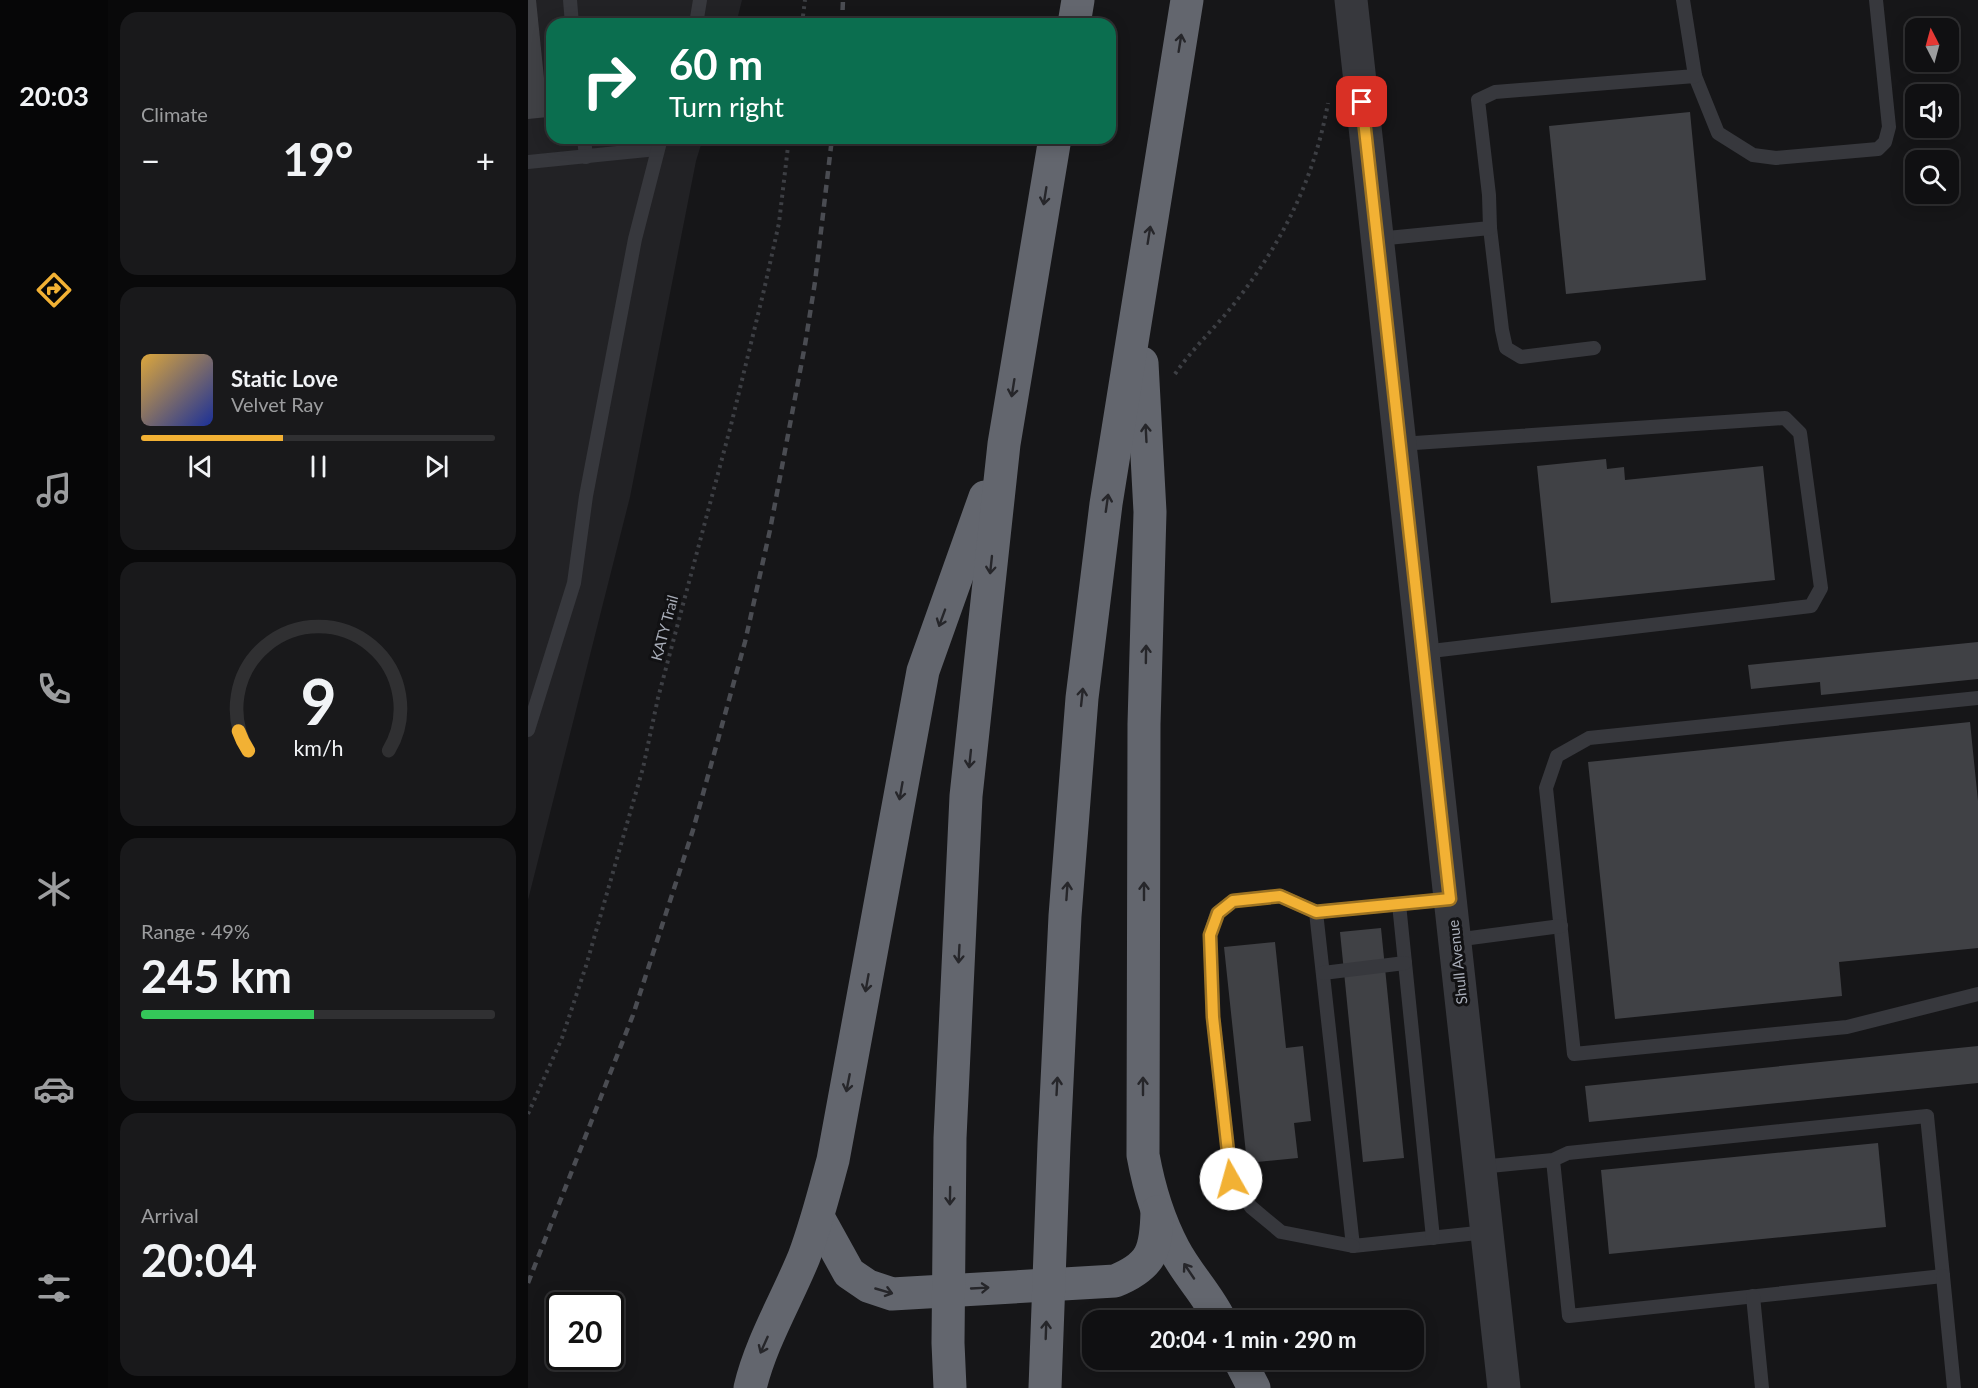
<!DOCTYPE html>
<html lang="en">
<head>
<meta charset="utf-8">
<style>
  body { margin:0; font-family:Lato,sans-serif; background:#19191b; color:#f1f3f6; height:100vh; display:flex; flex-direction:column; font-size:22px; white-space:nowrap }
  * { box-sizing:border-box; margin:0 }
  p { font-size:20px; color:#9c9d9f }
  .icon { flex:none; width:33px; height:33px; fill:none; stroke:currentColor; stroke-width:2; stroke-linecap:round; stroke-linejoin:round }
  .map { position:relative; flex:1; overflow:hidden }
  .details { display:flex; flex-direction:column; gap:12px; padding:12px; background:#09090a; width:420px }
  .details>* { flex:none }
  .top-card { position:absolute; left:18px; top:18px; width:570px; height:126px; border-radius:18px; box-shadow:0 3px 15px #0003,0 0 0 2px #303032; background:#0b6e4f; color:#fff; overflow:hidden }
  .needle { width:39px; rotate:354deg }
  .fabs { position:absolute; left:1377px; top:18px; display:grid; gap:12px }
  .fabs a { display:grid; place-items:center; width:54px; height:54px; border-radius:12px; background:#101012; box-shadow:0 3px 15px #0003,0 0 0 2px #303032; font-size:30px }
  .speed { position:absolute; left:18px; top:1292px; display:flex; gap:12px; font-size:30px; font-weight:700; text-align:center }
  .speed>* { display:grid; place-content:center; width:78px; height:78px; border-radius:50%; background:#101012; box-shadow:0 3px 15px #0003,0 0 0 2px #303032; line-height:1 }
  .speed .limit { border:3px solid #111; border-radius:9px; background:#fff; color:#111 }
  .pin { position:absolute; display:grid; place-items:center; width:51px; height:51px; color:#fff; margin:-26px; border-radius:12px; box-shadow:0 3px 9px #0006 }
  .me { position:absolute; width:66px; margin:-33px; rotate:353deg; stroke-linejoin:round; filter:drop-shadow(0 0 4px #0008) }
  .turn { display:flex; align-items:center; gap:21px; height:126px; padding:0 24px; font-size:27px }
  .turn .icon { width:78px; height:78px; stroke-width:2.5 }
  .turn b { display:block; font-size:42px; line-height:51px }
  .big { font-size:45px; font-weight:700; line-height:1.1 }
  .details .widget { flex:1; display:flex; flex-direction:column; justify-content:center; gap:9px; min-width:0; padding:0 21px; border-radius:18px; background:#19191b }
  .details .dial { align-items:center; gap:0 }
  .dial svg { height:156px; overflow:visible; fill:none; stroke:#303032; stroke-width:7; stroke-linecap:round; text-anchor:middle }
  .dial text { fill:#f1f3f6; stroke:none }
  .song { display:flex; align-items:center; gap:18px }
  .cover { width:72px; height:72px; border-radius:9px; background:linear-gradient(135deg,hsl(40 70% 55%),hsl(230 70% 35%)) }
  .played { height:6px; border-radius:3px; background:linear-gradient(90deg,#f2b134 40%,#303032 40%) }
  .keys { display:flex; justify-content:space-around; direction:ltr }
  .heat { display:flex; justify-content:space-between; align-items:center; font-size:33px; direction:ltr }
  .charge { height:9px; border-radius:4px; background:linear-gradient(90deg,#34c759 49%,#303032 0) }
  .trip { position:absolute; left:554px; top:1310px; width:342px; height:60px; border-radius:18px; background:#101012; box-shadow:0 3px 15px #0003,0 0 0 2px #303032; font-weight:700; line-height:60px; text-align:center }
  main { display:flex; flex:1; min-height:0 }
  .menu { display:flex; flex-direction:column; width:108px; justify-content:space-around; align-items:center; background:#060607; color:#9c9d9f }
  .menu .icon { width:42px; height:42px }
  .menu .on { color:#f2b134 }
  .menu b { font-size:27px; color:#f1f3f6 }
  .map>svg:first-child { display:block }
  .built { fill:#222225 }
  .building { fill:#404145 }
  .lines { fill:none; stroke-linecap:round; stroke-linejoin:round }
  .path { stroke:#3d3f44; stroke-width:4; stroke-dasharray:3 4.5; stroke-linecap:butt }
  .service { stroke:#37383d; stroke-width:14 }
  .tertiary { stroke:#37383d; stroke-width:33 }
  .motorway { stroke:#63666e; stroke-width:33 }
  .rail { stroke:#4a4c52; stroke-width:4.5; stroke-dasharray:8 6; stroke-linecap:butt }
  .oneway { stroke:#26262a }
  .route-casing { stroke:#9d7322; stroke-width:15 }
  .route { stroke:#f2b134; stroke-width:10 }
  .labels { text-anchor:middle; stroke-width:6; stroke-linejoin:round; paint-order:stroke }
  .street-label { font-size:15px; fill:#a8adb8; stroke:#111113 }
</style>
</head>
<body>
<main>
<nav class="menu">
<b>20:03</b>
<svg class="icon on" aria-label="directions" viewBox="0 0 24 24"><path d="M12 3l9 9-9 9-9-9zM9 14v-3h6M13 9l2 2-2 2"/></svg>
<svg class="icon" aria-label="music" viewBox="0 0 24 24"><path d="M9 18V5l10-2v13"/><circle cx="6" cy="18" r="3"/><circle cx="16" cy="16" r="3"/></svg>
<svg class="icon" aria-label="phone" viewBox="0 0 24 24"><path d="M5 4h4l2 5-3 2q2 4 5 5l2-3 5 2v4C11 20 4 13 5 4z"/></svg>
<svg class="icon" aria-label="climate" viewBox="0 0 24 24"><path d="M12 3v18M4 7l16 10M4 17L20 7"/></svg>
<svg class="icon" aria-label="car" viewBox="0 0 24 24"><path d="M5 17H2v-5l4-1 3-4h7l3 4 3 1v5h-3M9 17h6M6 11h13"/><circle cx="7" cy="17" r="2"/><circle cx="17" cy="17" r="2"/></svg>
<svg class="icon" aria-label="filters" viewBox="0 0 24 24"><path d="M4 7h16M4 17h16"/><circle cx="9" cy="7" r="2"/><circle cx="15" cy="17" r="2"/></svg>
</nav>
<section class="details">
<div class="widget"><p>Climate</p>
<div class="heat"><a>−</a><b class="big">19°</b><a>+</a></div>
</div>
<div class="widget">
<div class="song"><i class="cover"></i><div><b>Static Love</b><p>Velvet Ray</p></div></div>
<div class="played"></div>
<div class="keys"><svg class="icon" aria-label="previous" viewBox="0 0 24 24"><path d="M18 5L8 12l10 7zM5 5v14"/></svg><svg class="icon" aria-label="pause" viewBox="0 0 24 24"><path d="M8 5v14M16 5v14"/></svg><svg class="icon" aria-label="next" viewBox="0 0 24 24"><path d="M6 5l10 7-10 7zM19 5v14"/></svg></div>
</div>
<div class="widget dial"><svg viewBox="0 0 100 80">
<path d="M14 69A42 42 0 1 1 86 69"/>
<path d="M14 69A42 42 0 0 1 9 59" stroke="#f2b134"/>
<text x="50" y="56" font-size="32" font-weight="700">9</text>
<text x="50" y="72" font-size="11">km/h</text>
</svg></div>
<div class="widget"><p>Range · 49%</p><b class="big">245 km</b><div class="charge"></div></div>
<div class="widget"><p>Arrival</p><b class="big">20:04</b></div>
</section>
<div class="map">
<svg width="1450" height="1388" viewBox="0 0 1450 1388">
  <rect width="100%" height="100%" fill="#161618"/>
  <polygon class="built" points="0,0 214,0 208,24 24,24 24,138 175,138 168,161 102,497 0,900"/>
  <g class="building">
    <polygon points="0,0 8,0 20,117 0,119"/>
    <polygon points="1162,112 1178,280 1038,294 1021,126"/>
    <polygon points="1078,459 1079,469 1096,467 1097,480 1235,466 1247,580 1023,603 1009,466"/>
    <polygon points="1450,642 1450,679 1293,695 1292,682 1223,689 1220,665"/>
    <polygon points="1442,722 1450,801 1450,948 1311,962 1314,996 1087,1019 1060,762"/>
    <polygon points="853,928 876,1158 835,1162 812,932"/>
    <polygon points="747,942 758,1048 775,1046 783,1121 766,1123 770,1158 719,1163 696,947"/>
    <polygon points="1450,1046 1450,1083 1061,1122 1057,1086"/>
    <polygon points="1350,1143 1358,1227 1081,1254 1073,1170"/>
  </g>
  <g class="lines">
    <g class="path">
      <polyline points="274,24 277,0"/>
      <path d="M647 374C664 349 687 328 706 304 754 243 786 180 800 103"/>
      <polyline points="0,1114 34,1038 58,966 115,768 130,698 203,425 236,290 251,223 261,138"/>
    </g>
    <g class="service">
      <polyline points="42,0 44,24"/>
      <polyline points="168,24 172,0"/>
      <polyline points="1167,76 1190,133 1225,155 1248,158 1350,149 1357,142 1361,127 1348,0"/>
      <polyline points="56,138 58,157"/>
      <polyline points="0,162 129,149"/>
      <polyline points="962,228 974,330 978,348 993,357 1066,348"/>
      <polyline points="849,239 962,228 961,195 950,100 967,92 1167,76 1155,0"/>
      <polyline points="872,444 1257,418 1272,433 1293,588 1283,606 895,652"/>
      <polyline points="1450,698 1061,738 1029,756 1018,788 1046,1054 1319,1027 1450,994"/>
      <polyline points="0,730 46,583 58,496 107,239 133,138"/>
      <polyline points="923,899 788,912 825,1246 959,1232"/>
      <polyline points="871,904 905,1238"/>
      <polyline points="788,912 752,896 705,901 689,913 682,935 685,1017 703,1179 723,1207 753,1232 825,1246"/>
      <polyline points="927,940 1033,926"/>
      <polyline points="795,973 877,963"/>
      <polyline points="952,1167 1025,1160 1040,1153 1399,1116 1415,1276 1041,1316 1025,1160"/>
      <polyline points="1415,1276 1426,1388"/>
      <polyline points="1225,1296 1234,1388"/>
    </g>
    <polyline class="tertiary" points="823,0 976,1388"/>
    <g class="motorway">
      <polyline points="546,24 550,0"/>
      <path d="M614 363 622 512 616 724 615 1155C621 1188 630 1219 646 1249 659 1274 680 1295 692 1320"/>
      <path d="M290 1217 321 1273 340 1286 364 1294 587 1281C624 1266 628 1251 629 1212"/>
      <polyline points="711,1359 726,1388"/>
      <path d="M222 1388C233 1342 258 1301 276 1257 288 1225 296 1193 305 1160L395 671 457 497"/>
      <polyline points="422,1388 420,1343 422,1138 438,796 476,444 527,138"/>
      <polyline points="517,1388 526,1144 537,916 554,698 578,504 659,0"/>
    </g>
    <g class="rail">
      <polyline points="314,24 315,0"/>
      <polyline points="0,1283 105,1015 165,830 217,642 242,530 277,345 287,282 304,138"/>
    </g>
  </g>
  <defs><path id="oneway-shaft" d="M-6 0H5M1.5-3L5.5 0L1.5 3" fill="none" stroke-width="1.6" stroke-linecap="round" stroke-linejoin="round" transform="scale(1.5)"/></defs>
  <g class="oneway">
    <use href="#oneway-shaft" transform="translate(652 43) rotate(-81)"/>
    <use href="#oneway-shaft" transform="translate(517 196) rotate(99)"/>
    <use href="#oneway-shaft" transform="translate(621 235) rotate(-81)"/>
    <use href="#oneway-shaft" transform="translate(485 388) rotate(99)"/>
    <use href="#oneway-shaft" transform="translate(618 433) rotate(-93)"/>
    <use href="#oneway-shaft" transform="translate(579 503) rotate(-82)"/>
    <use href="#oneway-shaft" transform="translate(463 565) rotate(96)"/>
    <use href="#oneway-shaft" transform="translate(414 618) rotate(110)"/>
    <use href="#oneway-shaft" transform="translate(618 654) rotate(-89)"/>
    <use href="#oneway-shaft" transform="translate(554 697) rotate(-84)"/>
    <use href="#oneway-shaft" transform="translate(442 759) rotate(96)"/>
    <use href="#oneway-shaft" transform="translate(373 791) rotate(100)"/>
    <use href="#oneway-shaft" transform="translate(539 891) rotate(-86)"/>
    <use href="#oneway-shaft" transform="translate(616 891) rotate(-90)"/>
    <use href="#oneway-shaft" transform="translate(431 954) rotate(93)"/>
    <use href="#oneway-shaft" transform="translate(339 983) rotate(100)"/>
    <use href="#oneway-shaft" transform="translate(320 1083) rotate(101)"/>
    <use href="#oneway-shaft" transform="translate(529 1086) rotate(-87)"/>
    <use href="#oneway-shaft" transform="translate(615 1086) rotate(-90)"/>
    <use href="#oneway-shaft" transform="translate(422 1196) rotate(91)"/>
    <use href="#oneway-shaft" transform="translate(661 1271) rotate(-124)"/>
    <use href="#oneway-shaft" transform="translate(452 1288) rotate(-3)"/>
    <use href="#oneway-shaft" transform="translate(356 1291) rotate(16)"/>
    <use href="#oneway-shaft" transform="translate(518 1330) rotate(-88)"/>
    <use href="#oneway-shaft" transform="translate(236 1345) rotate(114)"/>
  </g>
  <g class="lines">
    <defs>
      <polyline id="route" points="703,1179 685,1017 682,935 690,913 705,901 752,896 788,912 922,899 834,102"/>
    </defs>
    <use href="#route" class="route-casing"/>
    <use href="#route" class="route"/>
  </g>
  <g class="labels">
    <g class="street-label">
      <text transform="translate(137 628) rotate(-75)" y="5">KATY Trail</text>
      <text transform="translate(930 962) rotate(-96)" y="5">Shull Avenue</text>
    </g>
  </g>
</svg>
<div class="fabs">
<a><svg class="needle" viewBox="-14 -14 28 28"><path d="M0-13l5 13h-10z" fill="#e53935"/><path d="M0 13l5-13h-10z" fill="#9c9d9f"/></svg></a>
<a><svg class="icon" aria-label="sound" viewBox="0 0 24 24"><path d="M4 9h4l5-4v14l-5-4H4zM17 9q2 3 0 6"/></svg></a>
<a><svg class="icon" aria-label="search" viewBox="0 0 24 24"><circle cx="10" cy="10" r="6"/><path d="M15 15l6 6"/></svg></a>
</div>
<div class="speed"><div class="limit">20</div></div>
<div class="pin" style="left:834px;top:102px;background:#d93025"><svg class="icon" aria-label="arrive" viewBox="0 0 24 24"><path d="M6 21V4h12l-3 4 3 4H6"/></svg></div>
<svg class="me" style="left:703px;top:1179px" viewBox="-20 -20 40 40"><circle r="19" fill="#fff"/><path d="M0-13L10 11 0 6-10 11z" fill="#f2b134"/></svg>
<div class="trip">20:04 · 1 min · 290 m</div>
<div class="top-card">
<div class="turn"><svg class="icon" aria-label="right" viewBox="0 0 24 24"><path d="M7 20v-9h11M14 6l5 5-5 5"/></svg><div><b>60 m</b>Turn right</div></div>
</div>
</div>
</main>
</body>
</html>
